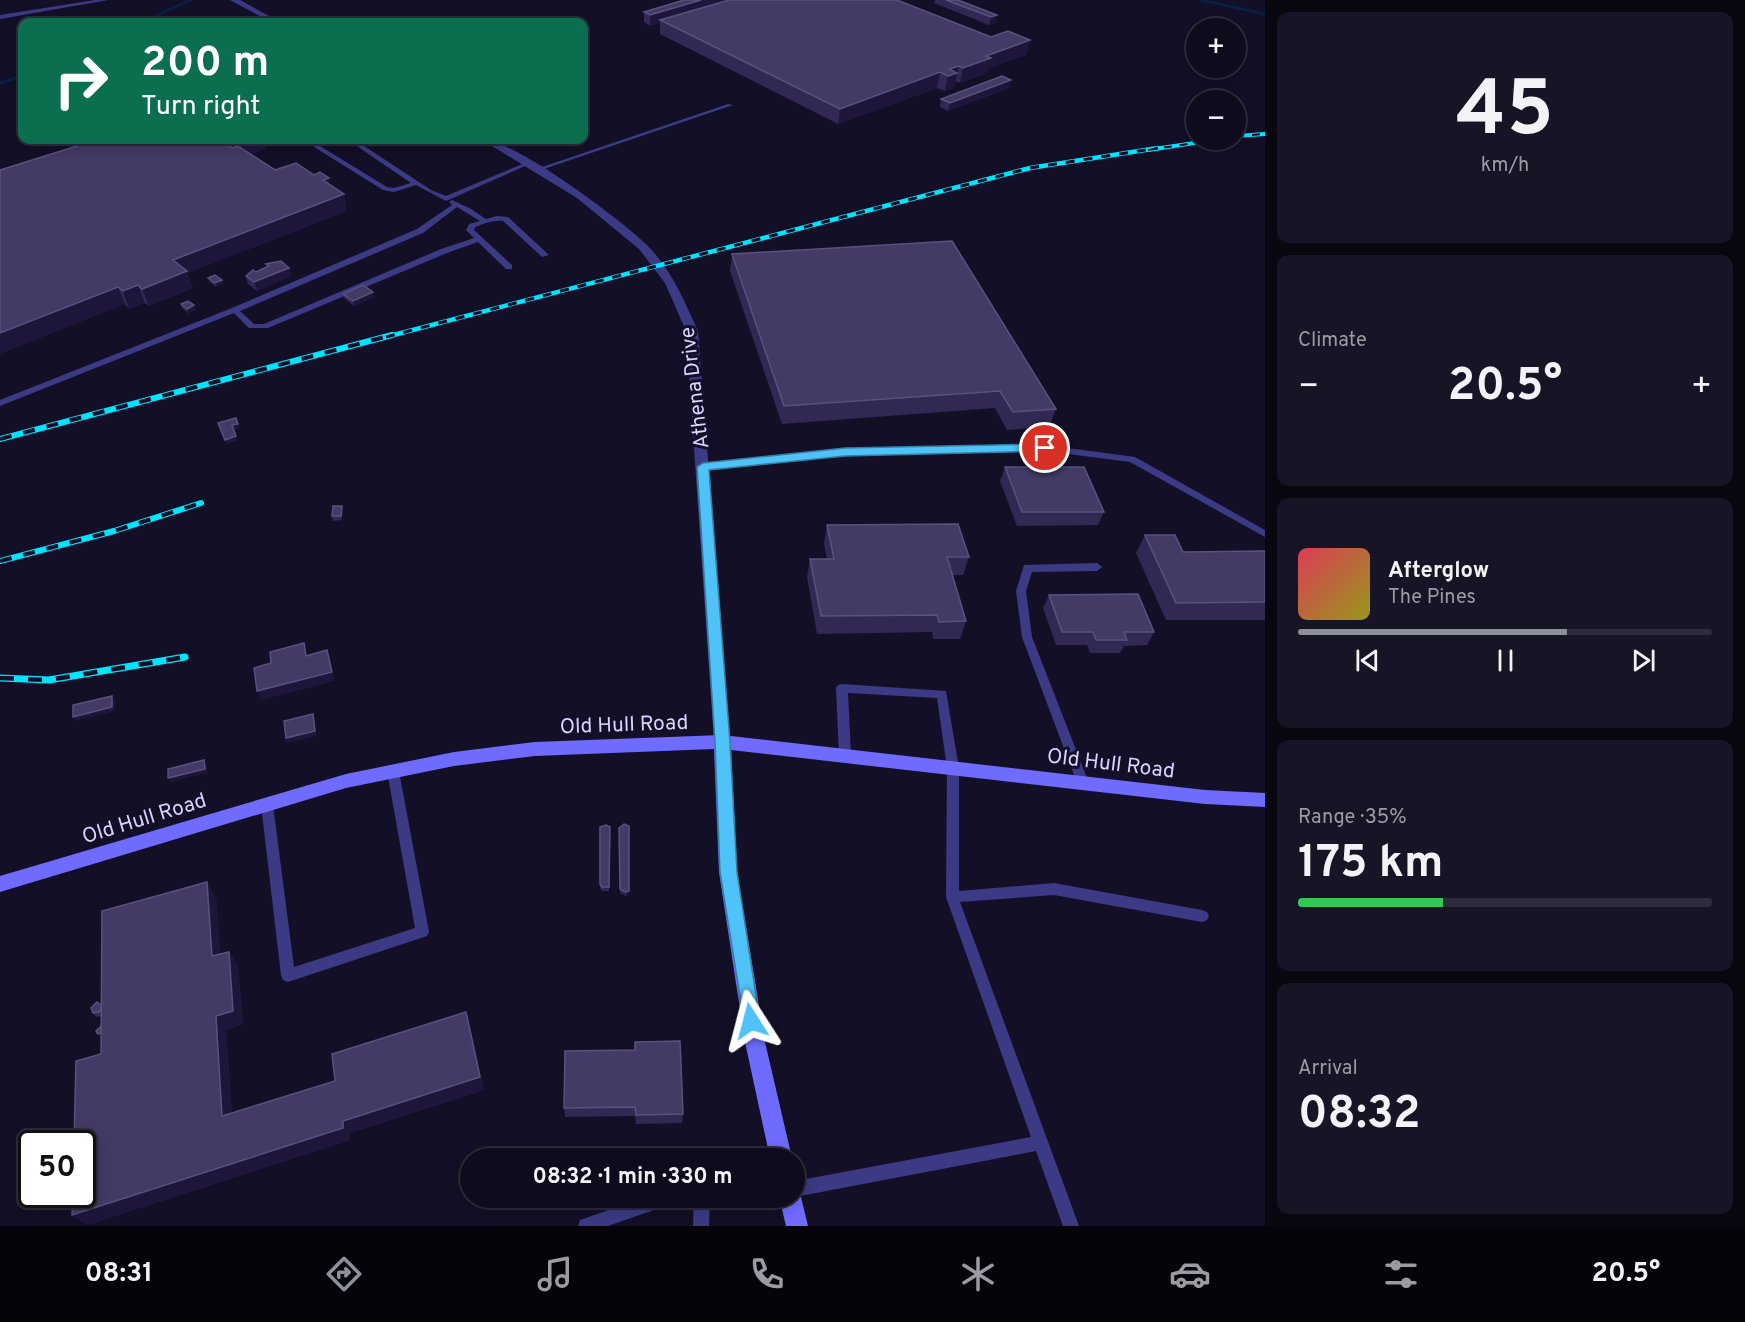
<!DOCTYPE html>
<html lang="en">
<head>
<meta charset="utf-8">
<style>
  body { margin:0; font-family:Overpass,sans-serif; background:#171425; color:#f1f3f6; height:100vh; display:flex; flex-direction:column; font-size:22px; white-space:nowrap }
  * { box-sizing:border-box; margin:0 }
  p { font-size:20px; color:#9b9ba3 }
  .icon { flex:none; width:33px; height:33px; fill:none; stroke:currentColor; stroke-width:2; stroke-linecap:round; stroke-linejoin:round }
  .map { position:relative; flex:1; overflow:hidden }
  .drawer { display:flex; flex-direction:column; gap:12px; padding:12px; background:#08060f; width:480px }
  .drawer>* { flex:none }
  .top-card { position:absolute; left:18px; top:18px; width:570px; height:126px; border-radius:12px; box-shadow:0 3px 15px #0003,0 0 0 2px #2e2b3b; background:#0b6e4f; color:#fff; overflow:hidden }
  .controls { position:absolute; left:1186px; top:18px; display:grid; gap:12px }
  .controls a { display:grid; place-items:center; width:60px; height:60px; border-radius:50%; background:#0e0b1c; box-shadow:0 3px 15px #0003,0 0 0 2px #2e2b3b; font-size:30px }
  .speed { position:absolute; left:18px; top:1130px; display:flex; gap:12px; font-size:30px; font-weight:700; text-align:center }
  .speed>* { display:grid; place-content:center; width:78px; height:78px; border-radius:50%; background:#0e0b1c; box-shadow:0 3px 15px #0003,0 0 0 2px #2e2b3b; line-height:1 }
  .speed .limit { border:3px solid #111; border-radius:9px; background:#fff; color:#111 }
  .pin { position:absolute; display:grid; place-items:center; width:51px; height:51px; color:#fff; margin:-26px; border:3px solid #fff; border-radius:50%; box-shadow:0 2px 6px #0007 }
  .me { position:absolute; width:66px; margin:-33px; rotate:351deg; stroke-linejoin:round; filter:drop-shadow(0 0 4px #0008) }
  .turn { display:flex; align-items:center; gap:21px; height:126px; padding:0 24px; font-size:27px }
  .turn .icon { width:78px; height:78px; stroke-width:2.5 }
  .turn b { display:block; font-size:42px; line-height:51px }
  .big { font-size:45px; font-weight:700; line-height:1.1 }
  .drawer .widget { flex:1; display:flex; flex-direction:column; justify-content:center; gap:9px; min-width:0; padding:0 21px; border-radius:12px; background:#171425 }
  .drawer .dial { align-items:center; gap:0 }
  .dial b { font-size:78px; line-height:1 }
  .song { display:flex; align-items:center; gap:18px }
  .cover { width:72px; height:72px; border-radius:9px; background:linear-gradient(135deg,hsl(350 70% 55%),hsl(60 70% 35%)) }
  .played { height:6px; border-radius:3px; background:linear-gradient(90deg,#8c9099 65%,#2e2b3b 65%) }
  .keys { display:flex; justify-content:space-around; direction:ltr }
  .heat { display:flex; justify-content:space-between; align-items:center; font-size:33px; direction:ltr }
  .charge { height:9px; border-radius:4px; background:linear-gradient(90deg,#34c759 35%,#2e2b3b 0) }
  .trip { position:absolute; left:460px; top:1148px; width:345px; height:60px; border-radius:30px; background:#0e0b1c; box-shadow:0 3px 15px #0003,0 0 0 2px #2e2b3b; font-weight:700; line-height:60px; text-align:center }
  .dock { display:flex; height:96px; justify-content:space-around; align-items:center; background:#06040b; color:#9b9ba3 }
  .dock .icon { width:42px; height:42px }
  .dock .on { color:#8c9099 }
  .dock b { font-size:27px; color:#f1f3f6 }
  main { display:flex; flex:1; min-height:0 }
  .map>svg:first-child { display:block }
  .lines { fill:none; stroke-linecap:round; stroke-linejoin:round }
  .stream { stroke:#0a1f44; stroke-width:3 }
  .service { fill:#3d3a85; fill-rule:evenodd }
  .tertiary { fill:#3d3a85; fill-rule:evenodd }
  .secondary { fill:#6f6bff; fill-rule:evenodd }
  .rail-far3-casing { stroke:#00e5ff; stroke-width:4 }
  .rail-far2-casing { stroke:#00e5ff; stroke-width:4.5 }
  .rail-far1-casing { stroke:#00e5ff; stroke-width:6 }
  .rail-casing { stroke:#00e5ff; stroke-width:7 }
  .rail-far3 { stroke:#130f26; stroke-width:2; stroke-dasharray:8; stroke-linecap:butt }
  .rail-far2 { stroke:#130f26; stroke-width:3; stroke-dasharray:9; stroke-linecap:butt }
  .rail-far1 { stroke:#130f26; stroke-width:4; stroke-dasharray:12; stroke-linecap:butt }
  .rail { stroke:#130f26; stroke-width:4.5; stroke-dasharray:14; stroke-linecap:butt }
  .wall { fill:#312854 }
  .shaded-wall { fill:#1d163a }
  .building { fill:#433a66; stroke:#5a527e; stroke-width:1.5 }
  .route { fill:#4fc3f7; stroke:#337fa1; stroke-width:1.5 }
  .labels { text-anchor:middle; stroke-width:6; stroke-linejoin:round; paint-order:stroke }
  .street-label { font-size:21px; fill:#d9d4ff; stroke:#130f26 }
</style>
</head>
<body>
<main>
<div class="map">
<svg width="1265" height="1226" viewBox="0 0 1265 1226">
  <rect width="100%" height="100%" fill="#130f26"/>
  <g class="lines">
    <g class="stream">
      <polyline points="1201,0 1265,14"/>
      <polyline points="143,22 190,0"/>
      <polyline points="0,83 22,76"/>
    </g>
    <g class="service">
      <polygon points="95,0 108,0 0,19 0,15"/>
      <polygon points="728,104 733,105 541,170 536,169"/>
      <polygon points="303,140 310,140 387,187 394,188 411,183 348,140 355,140 431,190 446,196 527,162 532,163 446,201 416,185 394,192 383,190"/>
      <path d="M452 200 471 209 486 219 497 216 508 217 549 255 542 257 503 221C493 220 484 224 475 227L474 230 512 265V269H506L478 242 447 253 268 328H249L234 313 0 406V400L232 308 417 229 452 205 449 202ZM457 207 480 221 469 224 466 230 474 238 441 249 264 324H254L240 311 423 233Z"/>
      <polygon points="1045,445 1135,457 1265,530 1265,537 1130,462 1045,451 845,455 703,470 698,467 703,464 845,449"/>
      <polygon points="1097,563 1102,567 1097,571 1032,572 1026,591 1032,637 1089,783 1087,787 1083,788 1079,787 1077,783 1022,637 1016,591 1024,565"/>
      <polygon points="842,684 946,691 959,768 959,891 1054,883 1202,910 1207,912 1209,916 1207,920 1202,922 1054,895 960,902 1079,1226 1063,1226 1036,1151 795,1197 795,1181 1031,1137 946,897 947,768 937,698 848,693 851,755 849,758 845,760 841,758 839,755 836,688 838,685"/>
      <polygon points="393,766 397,767 399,771 429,932 427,936 288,982 283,980 281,975 261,805 263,801 267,800 271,801 273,805 294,967 415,928 387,771 389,767"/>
      <polygon points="646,1197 676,1197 674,1203 608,1226 578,1226 580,1220"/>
      <polygon points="694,1197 710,1197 709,1226 693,1226"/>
    </g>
    <g class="tertiary">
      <polygon points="230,0 240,0 280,22 271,22"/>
      <path d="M482 140C511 137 623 221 647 245 671 269 684 300 698 331L730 742 728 747 722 749 716 747 714 742 686 331 665 283 639 249 577 198Z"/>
    </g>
    <g class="secondary">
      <polygon points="722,735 1205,790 1265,793 1265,807 1205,804 731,750 737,872 765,1042 792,1158 770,1158 745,1042 719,872 714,749 535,756 454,766 346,788 0,892 0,876 346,774 454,752 535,742"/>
      <polygon points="795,1188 801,1197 808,1226 786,1226 779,1197 795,1197"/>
    </g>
    <defs>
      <g id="rail-far3">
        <polyline points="1236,136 1265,134"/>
        <polyline points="1148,150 1214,140"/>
      </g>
      <polyline id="rail-far2" points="386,337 1030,168 1158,148"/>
      <g id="rail-far1">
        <polyline points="0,439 392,335"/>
        <polyline points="0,561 114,531 201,503"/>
      </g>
      <polyline id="rail" points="0,678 49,680 185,657"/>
    </defs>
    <use href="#rail-far3" class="rail-far3-casing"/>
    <use href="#rail-far2" class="rail-far2-casing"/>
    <use href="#rail-far1" class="rail-far1-casing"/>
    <use href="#rail" class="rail-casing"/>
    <use href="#rail-far3" class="rail-far3"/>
    <use href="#rail-far2" class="rail-far2"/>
    <use href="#rail-far1" class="rail-far1"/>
    <use href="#rail" class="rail"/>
  </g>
  <g class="wall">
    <polygon points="935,0 958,0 997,15 995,23 989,25 934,3"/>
    <polygon points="644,12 991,37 1030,40 1026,55 988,68 987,73 960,83 955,81 954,88 945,91 937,88 838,124 660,34 660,23 650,26 644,22"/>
    <polygon points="1009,88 948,111 940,107 941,99"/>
    <polygon points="58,140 89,140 67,146"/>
    <polygon points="266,149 251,154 275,170 314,175 329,178 330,185 347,211 187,273 193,288 149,306 145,303 129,309 0,170"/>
    <polygon points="732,254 1056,409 1049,427 1007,430 995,408 782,424 730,271"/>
    <polygon points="266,264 289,268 291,276 257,291 248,284 246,276 267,267"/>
    <polygon points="208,278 222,280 223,284 216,287 210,282"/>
    <polygon points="343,294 374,297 354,306 344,298"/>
    <polygon points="181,304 196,310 188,313 182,308"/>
    <polygon points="1005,467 1104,512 1098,525 1017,526 1000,481"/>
    <polygon points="342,506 343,510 342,520 333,521 332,516"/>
    <polygon points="827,525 969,557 963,575 952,575 966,621 960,639 933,639 932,632 817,634 807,577 810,559 827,559 824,543"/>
    <polygon points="1145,535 1183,552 1265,551 1265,620 1166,620 1136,553"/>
    <polygon points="1049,595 1154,632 1147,645 1124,646 1120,653 1090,653 1087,645 1056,645 1043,608"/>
    <polygon points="610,827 609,891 602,891 600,888 600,884"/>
    <polygon points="619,828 629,894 626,896 620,893"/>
    <polygon points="216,898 220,954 229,952 238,966 243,1024 226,1030 232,1113 335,1081 470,1026 484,1090 350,1133 350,1140 87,1225 72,1215 101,1054 101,1016 96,1017 93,1013"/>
    <polygon points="565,1051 683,1114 682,1123 636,1124 635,1116 565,1117 564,1108"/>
  </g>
  <g class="shaded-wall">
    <polygon points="701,0 738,0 660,20 660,23 650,26 650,15"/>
    <polygon points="997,15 995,23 989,25 991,17"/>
    <polygon points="1030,40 1026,55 988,68 987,73 960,83 963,68 986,56"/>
    <polygon points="959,66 954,88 945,91 949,69"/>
    <polygon points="940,72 937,88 838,124 840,109"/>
    <polygon points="1011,80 1009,88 948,111 950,103"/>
    <polygon points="64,140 89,140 67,146"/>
    <polygon points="242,140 264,140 266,149 232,161 228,145"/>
    <polygon points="329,178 332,194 323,180"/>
    <polygon points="344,194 347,211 187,273 193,288 149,306 142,289 173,260"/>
    <polygon points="289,268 291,276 257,291 254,282"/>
    <polygon points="222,280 223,284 216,287 215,283"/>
    <polygon points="138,285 145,303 129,309 123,291"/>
    <polygon points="118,287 125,304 0,354 0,333"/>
    <polygon points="373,292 374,297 354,306 353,301"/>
    <polygon points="194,305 196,310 188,313 187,309"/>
    <polygon points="238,424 240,428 234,430 232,425"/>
    <polygon points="236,436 238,441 226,444 225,440"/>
    <polygon points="342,506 343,510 342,520 341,516"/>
    <polygon points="327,650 335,681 261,700 257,691"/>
    <polygon points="112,696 115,700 115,711 76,721 73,717"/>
    <polygon points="313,714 317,736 287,743 286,738"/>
    <polygon points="204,760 207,764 207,773 170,782 168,778"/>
    <polygon points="207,882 216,898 222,971 212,956"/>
    <polygon points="629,891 629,894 626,896 626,892"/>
    <polygon points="229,952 238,966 243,1024 226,1030 233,1128 222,1116 216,1016"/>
    <polygon points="466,1012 484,1090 350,1133 350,1140 87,1225 72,1215 343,1121"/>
  </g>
  <g class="building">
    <polygon points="684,0 701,0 650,15 644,12"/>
    <polygon points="729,0 897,0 991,37 1008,31 1030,40 986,56 991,58 963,68 959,66 949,69 957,73 948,76 940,72 840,109 660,20"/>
    <polygon points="946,0 958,0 997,15 991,17"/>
    <polygon points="1002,76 1011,80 950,103 941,99"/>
    <polygon points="96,140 242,140 228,145 232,148 238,146 275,170 296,163 314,175 320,172 329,178 323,180 344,194 173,260 187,271 142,289 138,285 123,291 118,287 0,333 0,170"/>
    <polygon points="952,241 1056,409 1013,412 1000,391 784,406 732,254"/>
    <polygon points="281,261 289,268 254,282 246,276 253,270 256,272 269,266 266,264"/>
    <polygon points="215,275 222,280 215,283 208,278"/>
    <polygon points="363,285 373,292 353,301 343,294"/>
    <polygon points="188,301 194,305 187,309 181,304"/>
    <polygon points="236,418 238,424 232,425 236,436 225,440 218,423"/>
    <polygon points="1005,467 1084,467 1104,512 1022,512"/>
    <polygon points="333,506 342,506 341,516 332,516"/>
    <polygon points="958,524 969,557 947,557 966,621 939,622 937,615 821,616 810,559 834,559 827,525"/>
    <polygon points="1145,535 1175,535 1183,552 1265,551 1265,602 1176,603"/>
    <polygon points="1138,594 1154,632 1124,632 1127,640 1096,640 1093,632 1062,632 1049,595"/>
    <polygon points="304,643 306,656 327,650 332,672 257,691 254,668 271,663 270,652"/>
    <polygon points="112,696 112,707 73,717 73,705"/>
    <polygon points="313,714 315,731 286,738 284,721"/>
    <polygon points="204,760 205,769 168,778 168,769"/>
    <polygon points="624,824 629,826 629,891 626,892 620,889 619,828"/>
    <polygon points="606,825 610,827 609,887 602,887 600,884 600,827"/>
    <polygon points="207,882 212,956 229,952 233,1011 216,1016 222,1116 335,1081 332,1054 466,1012 480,1077 343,1121 343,1128 72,1215 73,1194 82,1194 82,1143 74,1143 76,1061 101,1054 102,911"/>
    <polygon points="97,1002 101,1005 101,1008 99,1012 93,1013 91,1008"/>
    <polygon points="101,1026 101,1033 98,1034 96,1031"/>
    <polygon points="680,1041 683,1114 636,1115 635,1107 564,1108 565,1051 635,1050 635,1042"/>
  </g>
  <polygon class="route" points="1045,444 1051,448 1049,451 845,456 709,470 730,742 737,872 760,1021 758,1027 751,1030 745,1027 720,872 715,742 697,467 703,463 845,448"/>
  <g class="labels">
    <g class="street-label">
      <text transform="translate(694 388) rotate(-97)" y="7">Athena Drive</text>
      <text transform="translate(624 724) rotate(-2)" y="7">Old Hull Road</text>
      <text transform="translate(1111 763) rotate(7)" y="7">Old Hull Road</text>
      <text transform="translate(144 818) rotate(-17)" y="7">Old Hull Road</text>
    </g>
  </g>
</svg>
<div class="controls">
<a>+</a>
<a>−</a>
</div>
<div class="speed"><div class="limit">50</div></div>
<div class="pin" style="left:1045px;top:448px;background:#d93025"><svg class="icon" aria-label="arrive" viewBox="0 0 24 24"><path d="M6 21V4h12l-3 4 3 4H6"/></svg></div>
<svg class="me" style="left:751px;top:1021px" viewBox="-20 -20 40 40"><path d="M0-17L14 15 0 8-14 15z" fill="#4fc3f7" stroke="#fff" stroke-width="4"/></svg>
<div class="trip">08:32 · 1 min · 330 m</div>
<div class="top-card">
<div class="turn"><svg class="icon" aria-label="right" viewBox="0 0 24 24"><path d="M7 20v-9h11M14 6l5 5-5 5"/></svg><div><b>200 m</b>Turn right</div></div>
</div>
</div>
<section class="drawer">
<div class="widget dial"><b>45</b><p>km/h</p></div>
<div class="widget"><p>Climate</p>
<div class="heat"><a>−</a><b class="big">20.5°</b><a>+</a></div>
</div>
<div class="widget">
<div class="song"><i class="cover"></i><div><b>Afterglow</b><p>The Pines</p></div></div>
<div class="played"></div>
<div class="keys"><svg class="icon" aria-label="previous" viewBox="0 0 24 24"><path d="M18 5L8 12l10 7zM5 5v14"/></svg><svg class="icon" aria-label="pause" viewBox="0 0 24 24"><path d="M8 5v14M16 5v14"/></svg><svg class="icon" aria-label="next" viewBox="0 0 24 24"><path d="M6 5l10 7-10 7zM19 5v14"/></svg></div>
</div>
<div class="widget"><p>Range · 35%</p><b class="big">175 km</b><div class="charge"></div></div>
<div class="widget"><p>Arrival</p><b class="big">08:32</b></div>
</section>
</main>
<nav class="dock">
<b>08:31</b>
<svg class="icon on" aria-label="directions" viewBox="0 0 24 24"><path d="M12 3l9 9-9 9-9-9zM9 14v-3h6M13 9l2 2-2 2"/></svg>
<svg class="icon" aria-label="music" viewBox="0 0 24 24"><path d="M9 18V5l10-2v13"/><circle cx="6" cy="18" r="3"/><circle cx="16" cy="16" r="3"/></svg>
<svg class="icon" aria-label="phone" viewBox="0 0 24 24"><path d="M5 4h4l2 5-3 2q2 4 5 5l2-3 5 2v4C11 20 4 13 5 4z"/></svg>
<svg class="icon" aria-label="climate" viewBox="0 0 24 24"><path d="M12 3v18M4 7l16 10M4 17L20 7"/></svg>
<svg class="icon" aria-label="car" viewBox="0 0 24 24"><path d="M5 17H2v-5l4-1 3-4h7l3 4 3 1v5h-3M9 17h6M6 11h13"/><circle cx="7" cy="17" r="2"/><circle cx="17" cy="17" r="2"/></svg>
<svg class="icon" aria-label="filters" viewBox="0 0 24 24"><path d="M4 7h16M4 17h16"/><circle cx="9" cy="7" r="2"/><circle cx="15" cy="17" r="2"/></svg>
<b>20.5°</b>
</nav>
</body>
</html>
